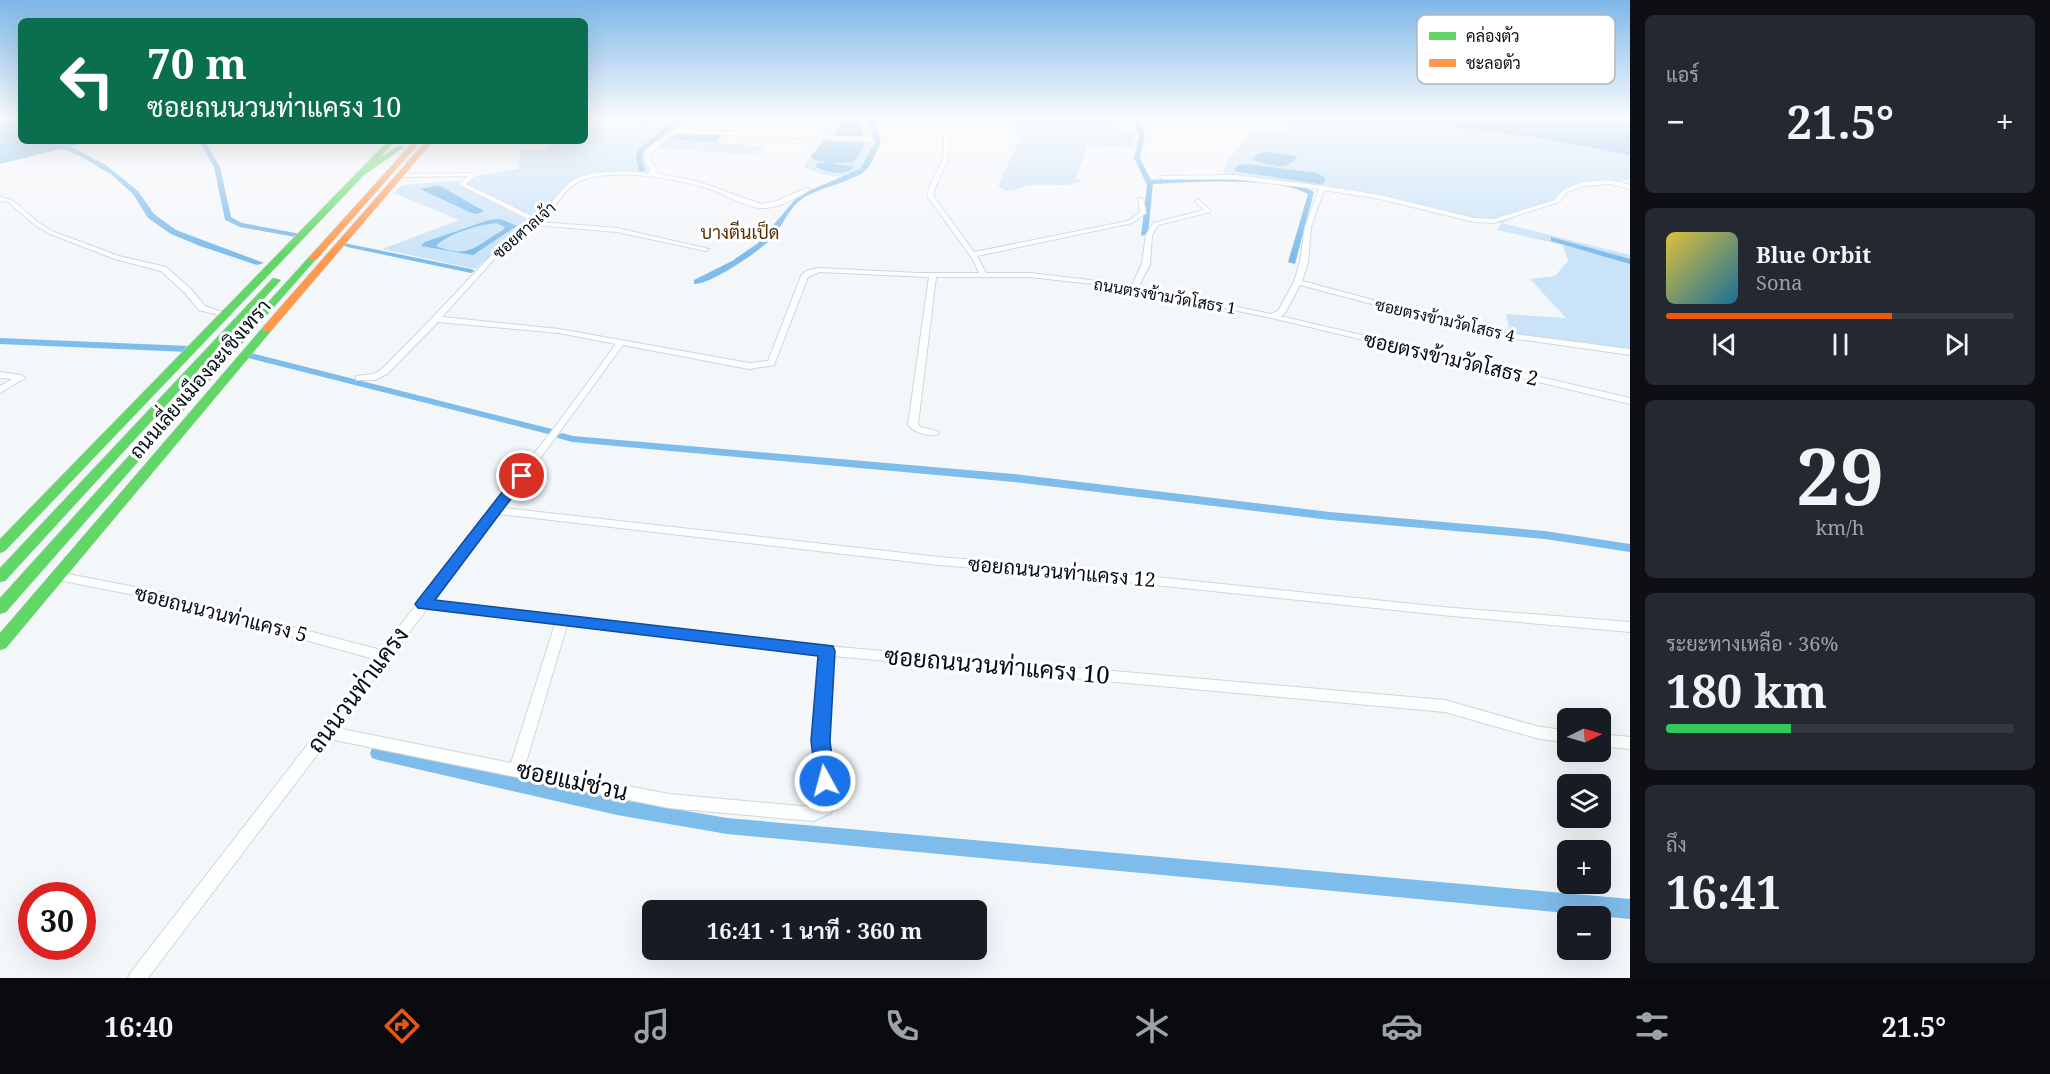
<!DOCTYPE html>
<html lang="th">
<head>
<meta charset="utf-8">
<style>
  body { margin:0; font-family:"Noto Serif",Sarabun,serif; background:#242831; color:#f1f3f6; height:100vh; display:flex; flex-direction:column; font-size:22px; white-space:nowrap }
  * { box-sizing:border-box; margin:0 }
  p { font-size:20px; color:#9ea1a6 }
  .icon { flex:none; width:33px; height:33px; fill:none; stroke:currentColor; stroke-width:2; stroke-linecap:round; stroke-linejoin:round }
  .map { position:relative; flex:1; overflow:hidden }
  .side { display:flex; flex-direction:column; gap:15px; padding:15px; background:#0d0f14; width:420px }
  .side>* { flex:none }
  .guide { position:absolute; left:18px; top:18px; width:570px; height:126px; border-radius:9px; box-shadow:0 6px 24px #0002; background:#0b6e4f; color:#fff; overflow:hidden }
  .needle { width:39px; rotate:85deg }
  .fabs { position:absolute; left:1557px; top:708px; display:grid; gap:12px }
  .fabs a { display:grid; place-items:center; width:54px; height:54px; border-radius:9px; background:#171b24; box-shadow:0 6px 24px #0002; font-size:30px }
  .speed { position:absolute; left:18px; top:882px; display:flex; gap:12px; font-size:30px; font-weight:700; text-align:center }
  .speed>* { display:grid; place-content:center; width:78px; height:78px; border-radius:50%; background:#171b24; box-shadow:0 6px 24px #0002; line-height:1 }
  .speed .limit { border:9px solid #d22; background:#fff; color:#111 }
  .pin { position:absolute; display:grid; place-items:center; width:51px; height:51px; color:#fff; margin:-26px; border:3px solid #fff; border-radius:50%; box-shadow:0 2px 6px #0007 }
  .me { position:absolute; width:66px; margin:-33px; rotate:353deg; stroke-linejoin:round; filter:drop-shadow(0 0 4px #0008) }
  .turn { display:flex; align-items:center; gap:21px; height:126px; padding:0 30px; font-size:27px }
  .turn .icon { width:78px; height:78px; stroke-width:2.5 }
  .turn b { display:block; font-size:42px; line-height:51px }
  .big { font-size:45px; font-weight:700; line-height:1.1 }
  .side .tile { flex:1; display:flex; flex-direction:column; justify-content:center; gap:9px; min-width:0; padding:0 21px; border-radius:9px; background:#242831 }
  .side .dial { align-items:center; gap:0 }
  .dial b { font-size:78px; line-height:1 }
  .song { display:flex; align-items:center; gap:18px }
  .cover { width:72px; height:72px; border-radius:9px; background:linear-gradient(135deg,hsl(50 70% 55%),hsl(200 70% 35%)) }
  .played { height:6px; border-radius:3px; background:linear-gradient(90deg,#ea580c 65%,#363941 65%) }
  .keys { display:flex; justify-content:space-around; direction:ltr }
  .heat { display:flex; justify-content:space-between; align-items:center; font-size:33px; direction:ltr }
  .charge { height:9px; border-radius:4px; background:linear-gradient(90deg,#34c759 36%,#363941 0) }
  .trip { position:absolute; left:642px; top:900px; width:345px; height:60px; border-radius:9px; background:#171b24; box-shadow:0 6px 24px #0002; font-weight:700; line-height:60px; text-align:center }
  .tabs { display:flex; height:96px; justify-content:space-around; align-items:center; background:#090b0e; color:#9ea1a6 }
  .tabs .icon { width:42px; height:42px }
  .tabs .active { color:#ea580c }
  .tabs b { font-size:27px; color:#f1f3f6 }
  main { display:flex; flex:1; min-height:0 }
  .map>svg:first-child { display:block }
  .green { fill:#cae3f8; fill-rule:evenodd }
  .water { fill:#7ebceb; fill-rule:evenodd }
  .lines { fill:none; stroke-linecap:round; stroke-linejoin:round }
  .canal { fill:#7ebceb; fill-rule:evenodd }
  .street-casing { stroke:#cfd6dc; stroke-width:2 }
  .fast-casing { stroke:#cfd6dc; stroke-width:1 }
  .slow-casing { stroke:#cfd6dc; stroke-width:1 }
  .street { fill:#fdfefe; fill-rule:evenodd }
  .fast { fill:#63d668; fill-rule:evenodd }
  .slow { fill:#ff974d; fill-rule:evenodd }
  .route { fill:#1a73e8; stroke:#114b97; stroke-width:1.5 }
  .labels { text-anchor:middle; stroke-width:6; stroke-linejoin:round; paint-order:stroke }
  .far-street-label { font-size:16px; fill:#050d15; stroke:#fff }
  .far-quarter-label { font-size:18px; fill:#562f00; stroke:#fff }
  .street-label { font-size:20px; fill:#050d15; stroke:#fff }
  .near-street-label { font-size:24px; fill:#050d15; stroke:#fff }
  .key { fill:#fff; stroke:#b4b6b9; stroke-width:1.5 }
  .key-label { font-size:16px; fill:#050d15 }
</style>
</head>
<body>
<main>
<div class="map">
<svg width="1630" height="978" viewBox="0 0 1630 978">
  <rect width="100%" height="100%" fill="#f4f7fa"/>
  <g class="green">
    <polygon points="671,119 688,119 646,151 648,173 576,179 535,219 466,184 466,178 518,169 520,151 546,149 553,141 585,141 585,128 647,124 661,126"/>
    <path d="M1009 119H1074L1076 123 1112 124V128L1136 131 1134 147 1087 145 1076 179 1082 181C1068 188 1049 183 1034 185 1024 185 1016 191 1006 191L998 185 1020 140 1015 126Z"/>
    <path d="M1244 119H1389L1539 138 1630 155V179L1618 182 1596 180 1502 223 1630 255V350L1510 334 1506 314 1566 318 1530 279 1555 276 1568 261 1563 245 1497 230 1501 223 1332 188 1222 175 1228 160 1252 132 1293 133 1286 120 1272 119V124L1245 122ZM1268 152 1298 156C1286 172 1273 166 1256 161L1259 153Z"/>
    <polygon points="677,132 725,133 719,143 763,146 757,155 655,148"/>
    <path d="M828 139 873 141 875 144C872 151 869 160 864 166 850 183 820 177 804 166L811 156 815 160 831 141H824Z"/>
    <polygon points="457,181 529,221 528,224 475,269 382,249 459,220 394,193 402,185"/>
  </g>
  <g class="water">
    <polygon points="843,119 861,121 864,136 835,136"/>
    <polygon points="1389,119 1614,119 1630,123 1630,155 1539,138"/>
    <polygon points="21,120 21,141 93,141 0,164 0,123"/>
    <polygon points="677,133 682,133 719,135 716,142 712,142 670,139"/>
    <path d="M824 141 864 143V146L854 162 830 163 854 167C844 177 827 172 815 167L818 163 828 162 814 160 811 156Z"/>
    <path d="M1268 152 1298 156C1286 172 1274 166 1256 161L1252 159 1259 153Z"/>
    <polygon points="1248,164 1317,173 1324,177 1325,183 1319,184 1234,171 1238,165"/>
    <polygon points="437,186 442,187 484,211 477,214 472,213 420,189"/>
    <path d="M500 219 517 226 473 255 421 246 425 242 489 220ZM496 223 505 227 503 230C476 245 470 260 436 246 449 233 478 225 496 223Z"/>
  </g>
  <g class="lines">
    <g class="canal">
      <polygon points="675,119 682,119 643,152 642,159 645,171 640,172 636,159 637,151"/>
      <path d="M867 119H873L881 142C877 150 872 164 866 170 857 180 816 189 803 198 789 207 783 226 772 238 760 251 710 285 694 284V280L732 261 758 243 799 195 860 169 875 142Z"/>
      <path d="M1132 119H1138L1145 136 1140 158 1151 180C1190 178 1282 172 1314 192L1295 264 1288 262 1308 194C1277 176 1190 182 1153 184L1148 234 1141 236 1147 185 1134 158 1139 136Z"/>
      <polygon points="44,141 53,141 73,148 106,165 138,191 154,214 176,230 264,263 257,265 200,246 171,234 148,218 133,194 112,175 80,156"/>
      <polygon points="199,141 205,141 220,167 231,217 242,223 301,234 301,238 240,227 225,220 214,167"/>
      <polygon points="1551,237 1630,259 1630,264 1551,241"/>
      <polygon points="344,243 471,269 475,271 471,273 347,247 343,245"/>
      <polygon points="0,338 189,346 194,349 189,352 0,344"/>
      <polygon points="251,353 552,429 553,431 548,434 248,358 246,356"/>
      <polygon points="562,433 573,436 1014,474 1330,512 1545,531 1630,544 1630,552 1545,539 1330,520 1014,482 572,442 558,438 556,436"/>
      <polygon points="378,746 617,799 727,818 1630,899 1630,919 727,834 617,815 378,760 372,758 370,753 372,748"/>
    </g>
    <defs>
      <g id="street">
        <path d="M943 119H947C949 132 951 145 948 157 946 169 932 188 934 197L974 252 1128 221 1140 212 1138 198 1143 199 1146 213 1132 223 977 256 986 273H1030L1132 285 1142 264 1146 235 1153 223 1204 210 1195 201 1198 199 1210 210V212L1158 225 1152 235 1150 264 1139 286 1271 314 1278 311 1294 282 1300 262 1305 227 1319 189 1235 179H1163L1160 177 1161 176 1235 175 1322 186 1380 195 1474 218 1494 219 1555 200 1563 190 1583 182 1609 180 1630 185V189L1609 184 1584 186 1567 192 1559 202 1494 223 1474 222 1380 199 1324 190 1311 227 1308 262 1302 281 1490 331 1630 349V355L1490 335 1300 285 1285 313 1280 316 1630 398V404L1272 318 1127 288 1030 277H936L918 424 920 427 937 431 939 433 937 435C927 436 915 433 908 425L929 277 819 272 808 277 774 365 749 369 623 345 504 508 939 557 1059 567 1442 607 1630 622V632L1442 615 1059 575 939 565 499 514 433 601 827 646 1445 700 1536 726 1568 731V743L1536 738 1445 712 833 656 827 741 836 801 831 813 813 821 669 808 329 739 148 978H128L131 972 374 659 160 600 58 580 54 579 52 576 54 573 58 572 160 592 381 650 558 423 616 344 559 333 438 322 387 374 375 380H356V376L373 374 381 370 433 317 503 243 532 221 460 185V183L469 176 401 177 399 176V174L473 173 475 176 466 184 536 218C549 209 556 195 568 184 583 169 629 171 649 173L650 168 644 160 647 149 670 132 680 129 873 138 871 141 680 133 674 134 652 151 650 160 656 168 655 173 696 181 761 204 777 201 806 188 811 189C798 198 777 209 760 208 743 206 728 196 713 190 682 179 608 166 578 182 563 190 554 211 540 222L617 228 709 249 706 251 617 232 535 225 507 245 442 317 559 329 749 363 768 361 801 276 806 271 819 268 918 273H979L974 261 928 197C926 187 940 169 943 157 945 145 944 132 943 119ZM427 609 555 624 511 763 337 728ZM567 625 820 655 813 741 820 804 812 807 669 794 525 766Z"/>
        <polygon points="0,197 12,200 39,223 54,232 119,256 166,267 191,289 205,306 231,315 227,317 199,310 185,293 161,271 115,259 50,234 35,225 8,202 0,201"/>
        <polygon points="0,372 21,375 25,378 0,393 0,386 12,379 0,378"/>
        <polygon points="1600,734 1630,737 1630,749 1600,746"/>
      </g>
      <g id="fast">
        <polygon points="388,141 395,141 379,158 399,146 404,147 364,175 5,551 0,553 0,539"/>
        <polygon points="310,256 317,258 6,612 0,614 0,598"/>
        <polygon points="273,278 281,280 5,581 0,582 0,568"/>
        <polygon points="267,326 271,327 271,331 6,648 0,650 0,633 263,327"/>
      </g>
      <g id="slow">
        <polygon points="414,141 421,141 316,260 310,260 310,256"/>
        <polygon points="426,141 433,141 271,331 263,331 263,327"/>
      </g>
    </defs>
    <use href="#street" class="street-casing"/>
    <use href="#fast" class="fast-casing"/>
    <use href="#slow" class="slow-casing"/>
    <use href="#street" class="street"/>
    <use href="#fast" class="fast"/>
    <use href="#slow" class="slow"/>
  </g>
  <linearGradient id="sky" x2="0" y2="1"><stop stop-color="#7db7e9"/><stop offset="0.46" stop-color="#fafbfd"/><stop offset="1" stop-color="#fafbfd" stop-opacity="0"/></linearGradient>
  <rect width="1630" height="256" fill="url(#sky)"/>
  <polygon class="route" points="522,472 528,476 435,600 833,646 835,651 830,741 835,781 832,787 825,790 818,787 816,781 811,741 818,656 418,608 415,604 418,600 517,473"/>
  <g class="labels">
    <g class="far-street-label">
      <text transform="translate(524 230) rotate(-41)" y="6">ซอยศาลเจ้า</text>
      <text transform="translate(1165 296) rotate(10)" y="6">ถนนตรงข้ามวัดโสธร 1</text>
      <text transform="translate(1445 320) rotate(13)" y="6">ซอยตรงข้ามวัดโสธร 4</text>
    </g>
    <g class="far-quarter-label">
      <text x="740" y="239">บางตีนเป็ด</text>
    </g>
    <g class="street-label">
      <text transform="translate(1451 359) rotate(13)" y="7">ซอยตรงข้ามวัดโสธร 2</text>
      <text transform="translate(200 379) rotate(-49)" y="7">ถนนเลี่ยงเมืองฉะเชิงเทรา</text>
      <text transform="translate(1062 572) rotate(5)" y="7">ซอยถนนวนท่าแครง 12</text>
      <text transform="translate(221 614) rotate(14)" y="7">ซอยถนนวนท่าแครง 5</text>
    </g>
    <g class="near-street-label">
      <text transform="translate(997 666) rotate(5)" y="8">ซอยถนนวนท่าแครง 10</text>
      <text transform="translate(358 690) rotate(-53)" y="8">ถนนวนท่าแครง</text>
      <text transform="translate(572 781) rotate(12)" y="8">ซอยแม่ช่วน</text>
    </g>
  </g>
  <rect x="1417" y="15" width="198" height="69" rx="9" class="key"/>
  <rect x="1429" y="32" width="27" height="8" fill="#63d668"/>
  <rect x="1429" y="59" width="27" height="8" fill="#ff974d"/>
  <g class="key-label">
    <text x="1466" y="42">คล่องตัว</text>
    <text x="1466" y="69">ชะลอตัว</text>
  </g>
</svg>
<div class="fabs">
<a><svg class="needle" viewBox="-14 -14 28 28"><path d="M0-13l5 13h-10z" fill="#e53935"/><path d="M0 13l5-13h-10z" fill="#9ea1a6"/></svg></a>
<a><svg class="icon" aria-label="layers" viewBox="0 0 24 24"><path d="M12 4l9 5-9 5-9-5zM3 14l9 5 9-5"/></svg></a>
<a>+</a>
<a>−</a>
</div>
<div class="speed"><div class="limit">30</div></div>
<div class="pin" style="left:522px;top:476px;background:#d93025"><svg class="icon" aria-label="arrive" viewBox="0 0 24 24"><path d="M6 21V4h12l-3 4 3 4H6"/></svg></div>
<svg class="me" style="left:825px;top:781px" viewBox="-20 -20 40 40"><circle r="17" fill="#1a73e8" stroke="#fff" stroke-width="3"/><path d="M0-11L8 9 0 5-8 9z" fill="#fff"/></svg>
<div class="trip">16:41 · 1 นาที · 360 m</div>
<div class="guide">
<div class="turn"><svg class="icon" aria-label="left" viewBox="0 0 24 24"><path d="M17 20v-9H6M10 6l-5 5 5 5"/></svg><div><b>70 m</b>ซอยถนนวนท่าแครง 10</div></div>
</div>
</div>
<section class="side">
<div class="tile"><p>แอร์</p>
<div class="heat"><a>−</a><b class="big">21.5°</b><a>+</a></div>
</div>
<div class="tile">
<div class="song"><i class="cover"></i><div><b>Blue Orbit</b><p>Sona</p></div></div>
<div class="played"></div>
<div class="keys"><svg class="icon" aria-label="previous" viewBox="0 0 24 24"><path d="M18 5L8 12l10 7zM5 5v14"/></svg><svg class="icon" aria-label="pause" viewBox="0 0 24 24"><path d="M8 5v14M16 5v14"/></svg><svg class="icon" aria-label="next" viewBox="0 0 24 24"><path d="M6 5l10 7-10 7zM19 5v14"/></svg></div>
</div>
<div class="tile dial"><b>29</b><p>km/h</p></div>
<div class="tile"><p>ระยะทางเหลือ · 36%</p><b class="big">180 km</b><div class="charge"></div></div>
<div class="tile"><p>ถึง</p><b class="big">16:41</b></div>
</section>
</main>
<nav class="tabs">
<b>16:40</b>
<svg class="icon active" aria-label="directions" viewBox="0 0 24 24"><path d="M12 3l9 9-9 9-9-9zM9 14v-3h6M13 9l2 2-2 2"/></svg>
<svg class="icon" aria-label="music" viewBox="0 0 24 24"><path d="M9 18V5l10-2v13"/><circle cx="6" cy="18" r="3"/><circle cx="16" cy="16" r="3"/></svg>
<svg class="icon" aria-label="phone" viewBox="0 0 24 24"><path d="M5 4h4l2 5-3 2q2 4 5 5l2-3 5 2v4C11 20 4 13 5 4z"/></svg>
<svg class="icon" aria-label="climate" viewBox="0 0 24 24"><path d="M12 3v18M4 7l16 10M4 17L20 7"/></svg>
<svg class="icon" aria-label="car" viewBox="0 0 24 24"><path d="M5 17H2v-5l4-1 3-4h7l3 4 3 1v5h-3M9 17h6M6 11h13"/><circle cx="7" cy="17" r="2"/><circle cx="17" cy="17" r="2"/></svg>
<svg class="icon" aria-label="filters" viewBox="0 0 24 24"><path d="M4 7h16M4 17h16"/><circle cx="9" cy="7" r="2"/><circle cx="15" cy="17" r="2"/></svg>
<b>21.5°</b>
</nav>
</body>
</html>
